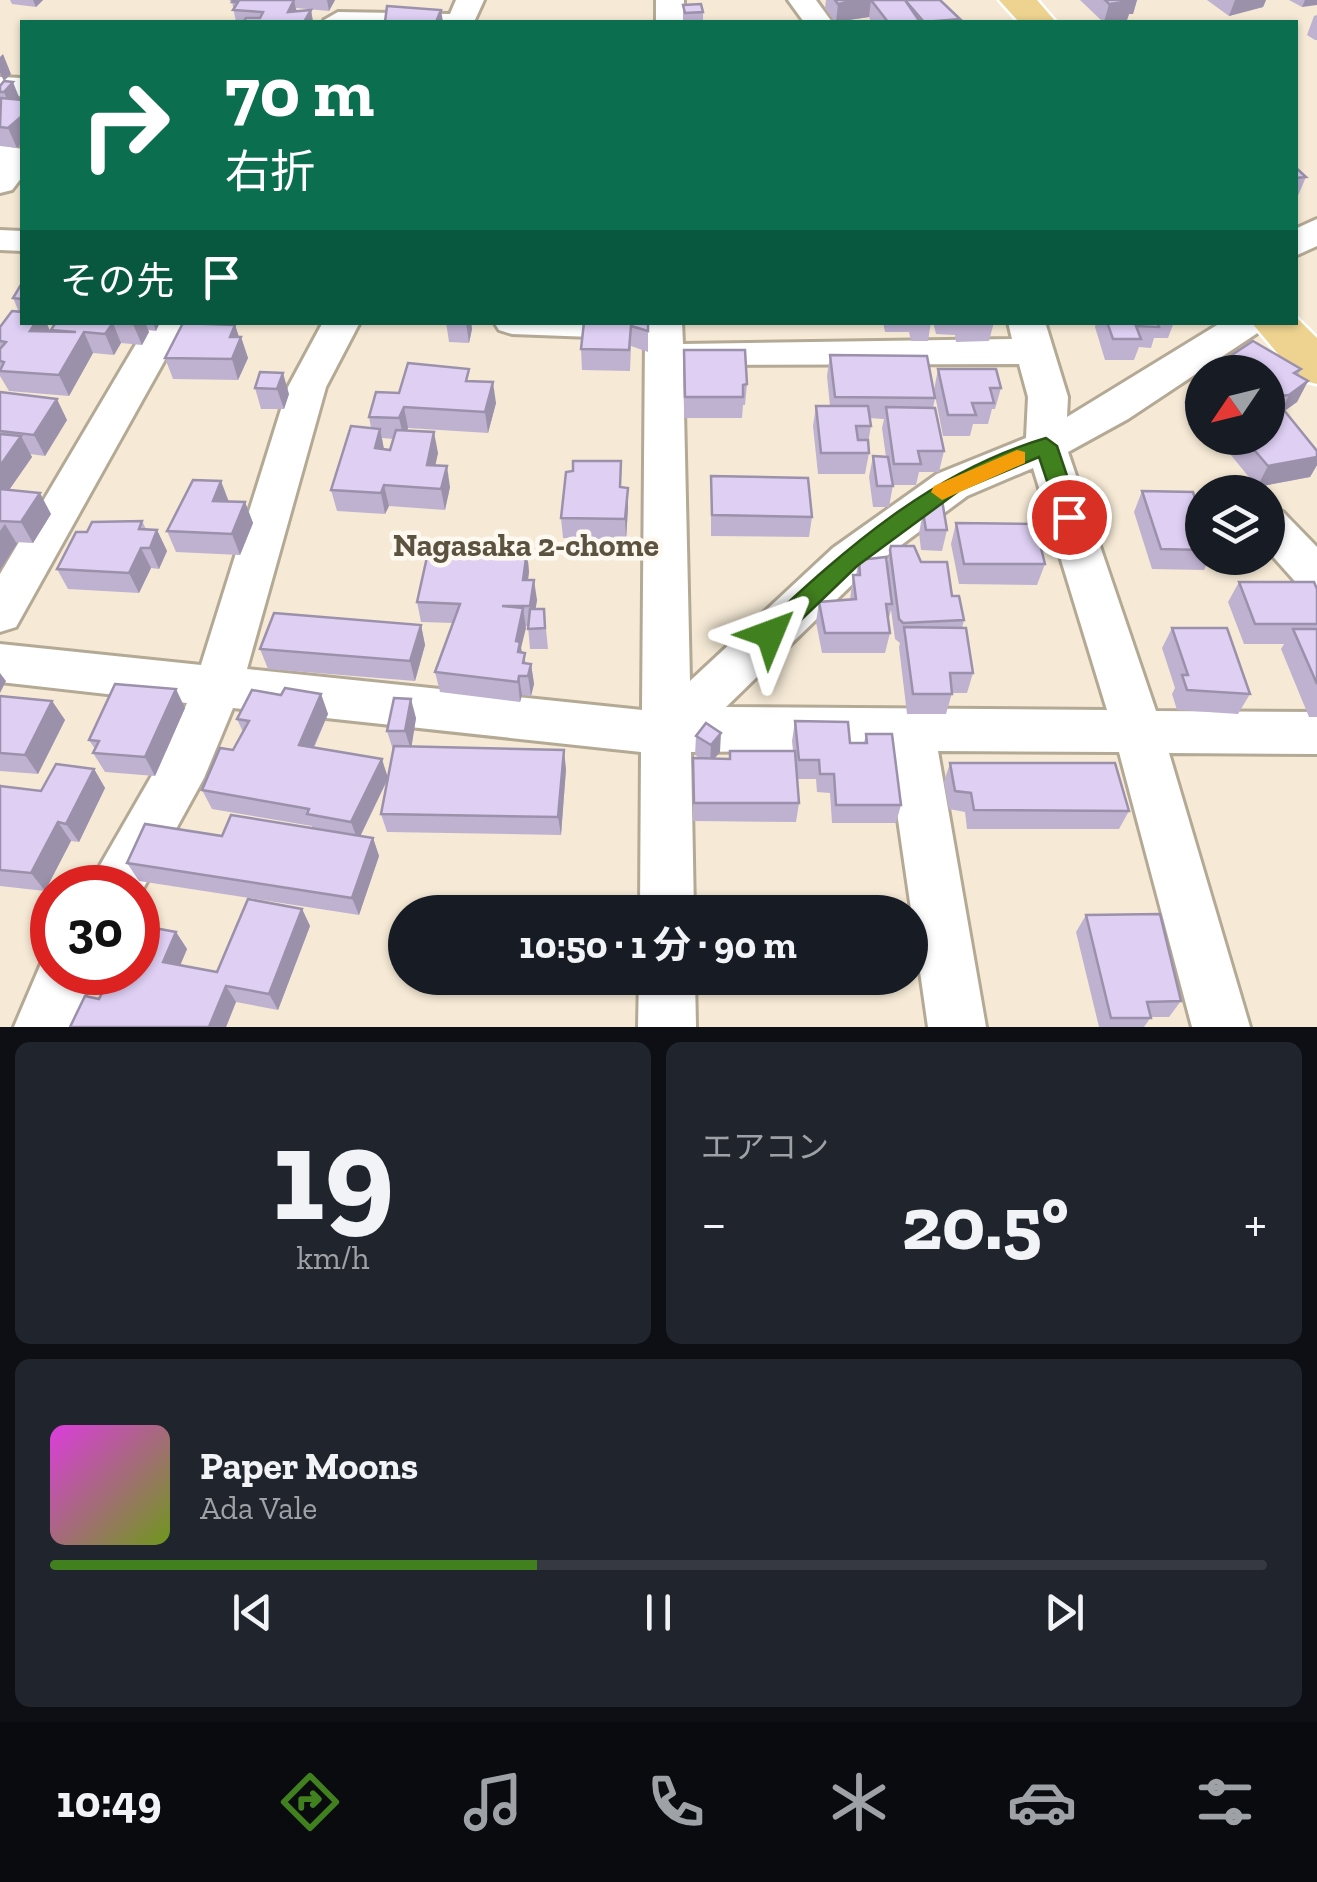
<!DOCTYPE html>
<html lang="ja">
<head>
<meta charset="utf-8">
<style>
  body { margin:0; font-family:"Zilla Slab","Noto Sans JP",serif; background:#20242c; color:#f1f3f6; height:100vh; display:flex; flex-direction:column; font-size:38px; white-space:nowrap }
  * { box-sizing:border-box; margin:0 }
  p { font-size:32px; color:#9ea1a6 }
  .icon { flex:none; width:55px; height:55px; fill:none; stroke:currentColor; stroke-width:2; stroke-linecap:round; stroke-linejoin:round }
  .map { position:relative; height:1027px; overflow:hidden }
  .side { display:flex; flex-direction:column; gap:15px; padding:15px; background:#0d0f14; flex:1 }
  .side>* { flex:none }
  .top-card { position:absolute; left:20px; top:20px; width:1278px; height:305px; border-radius:0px; box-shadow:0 2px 8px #0004; background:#0b6e4f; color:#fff; overflow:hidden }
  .needle { width:65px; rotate:235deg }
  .fabs { position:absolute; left:1185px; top:355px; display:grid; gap:20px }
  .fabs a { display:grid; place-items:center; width:100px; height:100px; border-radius:50%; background:#171b24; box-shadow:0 2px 8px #0004; font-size:50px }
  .speed { position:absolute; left:30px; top:865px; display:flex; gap:20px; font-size:50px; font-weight:700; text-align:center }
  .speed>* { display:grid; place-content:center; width:130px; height:130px; border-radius:50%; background:#171b24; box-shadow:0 2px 8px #0004; line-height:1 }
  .speed .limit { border:15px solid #d22; background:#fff; color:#111 }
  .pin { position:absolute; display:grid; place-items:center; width:85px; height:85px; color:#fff; margin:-42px; border:5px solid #fff; border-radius:50%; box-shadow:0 2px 10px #0007 }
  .me { position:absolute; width:110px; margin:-55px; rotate:46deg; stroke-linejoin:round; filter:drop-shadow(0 0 8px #0008) }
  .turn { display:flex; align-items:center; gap:35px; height:210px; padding:0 40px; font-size:45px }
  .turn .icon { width:130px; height:130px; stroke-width:2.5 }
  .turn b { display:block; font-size:70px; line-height:85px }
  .then { display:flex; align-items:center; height:95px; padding:0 40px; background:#0003; gap:20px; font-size:38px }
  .big { font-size:75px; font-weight:700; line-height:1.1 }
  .side .widget { flex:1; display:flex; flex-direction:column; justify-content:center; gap:15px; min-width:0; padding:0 35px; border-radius:15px; background:#20242c }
  .side .dial { align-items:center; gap:0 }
  .dial b { font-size:130px; line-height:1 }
  .song { display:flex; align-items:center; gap:30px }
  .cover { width:120px; height:120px; border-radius:15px; background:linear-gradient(135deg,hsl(300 70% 55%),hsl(80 70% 35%)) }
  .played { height:10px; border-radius:5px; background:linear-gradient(90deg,#41801e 40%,#363941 40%) }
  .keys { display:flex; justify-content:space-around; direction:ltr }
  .heat { display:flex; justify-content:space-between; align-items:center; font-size:55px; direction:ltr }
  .side .tiles { flex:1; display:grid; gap:15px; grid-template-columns:1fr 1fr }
  .widget:last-child { grid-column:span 2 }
  .trip { position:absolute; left:388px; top:895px; width:540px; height:100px; border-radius:50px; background:#171b24; box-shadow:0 2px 8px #0004; font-weight:700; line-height:100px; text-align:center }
  .menu { display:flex; height:160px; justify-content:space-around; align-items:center; background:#090b0e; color:#9ea1a6 }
  .menu .icon { width:70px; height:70px }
  .menu .on { color:#41801e }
  .menu b { font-size:45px; color:#f1f3f6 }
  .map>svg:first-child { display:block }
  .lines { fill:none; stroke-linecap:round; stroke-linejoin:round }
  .minor-casing { stroke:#b4a995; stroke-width:6 }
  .major-casing { stroke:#fff; stroke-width:5 }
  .minor { fill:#fff; fill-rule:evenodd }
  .major { fill:#eed390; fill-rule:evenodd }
  .wall { fill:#bfb2d1; fill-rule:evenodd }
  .shaded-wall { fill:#9b91aa }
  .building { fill:#decff3; stroke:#9b91aa; stroke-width:2.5 }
  .route { fill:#41801e; stroke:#2a5314; stroke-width:2.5 }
  .slow { fill:#f59e0b }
  .labels { text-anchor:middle; stroke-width:9; stroke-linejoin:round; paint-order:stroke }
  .neighbourhood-label { font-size:32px; font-weight:bold; fill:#5b5240; stroke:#fdf9f0 }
</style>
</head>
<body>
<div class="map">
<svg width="1317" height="1027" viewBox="0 0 1317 1027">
  <rect width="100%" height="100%" fill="#f6ead6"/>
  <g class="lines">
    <defs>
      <g id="minor">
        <polygon points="456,0 484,0 474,22 324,20 338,12 450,14"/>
        <rect x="656" y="0" width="28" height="22"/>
        <polygon points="788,0 816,0 832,22 804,22"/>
        <polygon points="0,77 22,78 22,96 0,95"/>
        <polygon points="0,145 22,149 22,177 12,190 0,193"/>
        <polygon points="1317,219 1317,246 1295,256 1295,229"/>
        <polygon points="0,230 22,231 22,251 0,250"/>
        <polygon points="149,322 186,322 16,627 0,632 0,574"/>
        <path d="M323 322H360L326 387 247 669 642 710 645 339 512 334 499 330 494 322H682L683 344 1012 339 1008 322H1045L1068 397 1067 417 1222 322H1267L1262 330 1128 419 1068 452 1156 711 1317 712V754L1169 753 1250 1027H1192L1119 752 938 751 986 1027H928L888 750 691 752 694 912H640L641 752 233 708 204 778 138 898V888H87L166 751 187 703 0 682V644L201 665 288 387ZM1019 364 1028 397 1026 438 937 474 833 548 690 681 683 365ZM1033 468 1107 710 726 707 865 572 967 496Z"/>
        <polygon points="1268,507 1283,512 1317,547 1317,593 1301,588 1268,551"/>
        <polygon points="52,950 52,972 94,972 72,1027 14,1027 46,952"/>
        <polygon points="639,978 695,978 696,1027 638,1027"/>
      </g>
      <g id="major">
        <polygon points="999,0 1037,0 1056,22 1019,22"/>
        <polygon points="1295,316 1317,338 1317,384 1300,380 1251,322 1295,322"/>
      </g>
    </defs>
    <use href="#minor" class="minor-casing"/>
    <use href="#major" class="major-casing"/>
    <use href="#minor" class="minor"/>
    <use href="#major" class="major"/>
  </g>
  <g class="wall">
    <polygon points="10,0 43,0 36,7 12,4"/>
    <polygon points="229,0 335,0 329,11 296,8 297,11 311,10 313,22 236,22 232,2"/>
    <polygon points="826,0 940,0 959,22 871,22 869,17 835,22 825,8"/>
    <polygon points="1080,0 1137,0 1133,14 1129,14 1127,20 1109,22 1103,22"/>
    <polygon points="1207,0 1266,0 1263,7 1229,16"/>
    <polygon points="1289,0 1317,0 1302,7"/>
    <polygon points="683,5 703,12 703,22 683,22"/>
    <polygon points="1317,15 1317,40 1315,40 1307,35 1314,16"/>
    <polygon points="0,86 22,100 22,143 17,148 0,146"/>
    <polygon points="1295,167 1306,177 1297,198 1295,198"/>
    <polygon points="22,283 22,322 46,322 50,331 56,322 160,322 156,331 148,330 149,332 142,345 121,343 114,355 93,353 69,396 9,391 0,376 0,327 19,312 13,298"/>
    <polygon points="446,322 471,322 472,329 469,343 449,342"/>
    <polygon points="584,322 648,322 648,352 631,346 630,371 582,370 581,349"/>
    <polygon points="883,322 931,322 928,341 911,341 909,332 885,332"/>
    <polygon points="933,322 994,322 989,341 956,342 955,335 936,334"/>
    <polygon points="1096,322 1174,322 1168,338 1154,338 1151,348 1139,347 1134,360 1105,360 1095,327"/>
    <polygon points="235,325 239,337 241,337 248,358 238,380 173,379 165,358"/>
    <polygon points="684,350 747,384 745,405 743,405 742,418 684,418"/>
    <polygon points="830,355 935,398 933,408 944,451 939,472 919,472 916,485 893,485 889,507 873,507 869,477 873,456 886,457 882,428 884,419 869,418 871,426 868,443 869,453 865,474 818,474 813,426 816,406 830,406 827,376"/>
    <polygon points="938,369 1001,388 995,409 992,409 988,424 973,424 970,436 943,436 934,390"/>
    <polygon points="1301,369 1298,375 1308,381 1297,402 1284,411 1317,451 1317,465 1310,477 1257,487 1217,438 1268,438 1268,372"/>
    <polygon points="260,372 289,394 284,409 261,409 255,388"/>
    <polygon points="1202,375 1202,414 1184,403 1193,382"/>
    <path d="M471 381 496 403 488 433 408 428 407 431 438 453 435 465 450 487 445 510 389 506 385 514 337 511 331 490 371 428 369 417 399 393ZM382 438 394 439 390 450 384 449Z"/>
    <polygon points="0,392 67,420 45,456 30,454 32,457 9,490 51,514 33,543 15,542 17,544 0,570"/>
    <polygon points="711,476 812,517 809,537 711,536"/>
    <polygon points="621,487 628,508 626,540 563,538 561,518"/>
    <polygon points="1142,491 1202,519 1202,558 1210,558 1204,570 1152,569 1134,512"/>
    <polygon points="228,501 245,502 253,523 240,555 176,552 167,531"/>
    <polygon points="923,512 947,530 942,551 921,550 919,533"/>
    <polygon points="142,521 146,529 157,530 167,551 159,569 151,568 139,593 68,589 57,569 87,532"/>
    <polygon points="956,523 1045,564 1037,585 959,584 951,544"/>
    <polygon points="891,546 921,562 952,596 964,620 962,628 973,673 967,693 952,693 946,714 907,714 899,647 900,643 895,639 891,610 888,621 890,633 885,653 822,653 816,622 819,602 850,600 853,575 856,575 859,560 887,565"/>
    <polygon points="527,551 529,572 528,580 537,600 535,609 544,609 548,649 530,649 528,626 525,626 521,648 526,663 531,664 534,684 531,696 522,695 520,702 440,692 435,672 453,623 421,622 417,602"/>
    <polygon points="1239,582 1317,589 1317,717 1309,717 1281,649 1284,644 1244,644 1228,602"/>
    <polygon points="421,625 425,645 415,681 268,669 260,649"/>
    <polygon points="1172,628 1250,694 1238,714 1177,710 1172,694 1175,688 1162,648"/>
    <polygon points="321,694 328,714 314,748 388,778 393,750 387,731 416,718 411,747 566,769 561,835 387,832 381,814 388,779 360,836 373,838 379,856 359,915 139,881 127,863 222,836 312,828 312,826 212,809 202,790 233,750 243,732 237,719 281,695"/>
    <polygon points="0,696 52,701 65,720 38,774 0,771"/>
    <polygon points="185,708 155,776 105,772 93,753 95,749 89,740"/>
    <polygon points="795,721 850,743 864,743 866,734 901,805 896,823 832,823 830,793 817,792 816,779 797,779 799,803 796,822 693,821 693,758 701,759 695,755 696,736 706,723 720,752 714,759 730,759 793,751 792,741"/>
    <polygon points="950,763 1129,811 1119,829 967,829 965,812 949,809 944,782"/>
    <polygon points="94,769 105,788 79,842 71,841 45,891 0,886 0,784 2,786 41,791"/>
    <polygon points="302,909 310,926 278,1010 236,1002 226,1027 70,1027 176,932 187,949 180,965 217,972"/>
    <polygon points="1086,915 1181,1001 1169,1017 1151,1017 1144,1027 1099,1027 1076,932"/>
    <polygon points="463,978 644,978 643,985 465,984"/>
  </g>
  <g class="shaded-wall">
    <polygon points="33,0 43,0 36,7"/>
    <polygon points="294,0 298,19 288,12"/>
    <polygon points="327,0 335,0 329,11"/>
    <polygon points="857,0 871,0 869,17 836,22 838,4"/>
    <polygon points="1126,0 1137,0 1133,14 1129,14 1127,20 1104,22 1109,4"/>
    <polygon points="1235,0 1266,0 1263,7 1229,16"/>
    <polygon points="1305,0 1317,0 1317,5 1302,7"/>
    <polygon points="311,10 313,22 304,22"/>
    <polygon points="441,10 443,22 436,22"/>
    <polygon points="3,54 11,74 4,81 0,73 0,57"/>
    <polygon points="13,82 21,102 12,112 4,92"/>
    <polygon points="22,116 22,143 17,148 8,128"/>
    <polygon points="36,322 46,322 52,335 30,331"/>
    <polygon points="135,322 145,322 149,332 142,345 133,324"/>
    <polygon points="153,322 160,322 156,331"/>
    <polygon points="466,322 471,322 472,329 469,343"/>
    <polygon points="113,323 121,343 114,355 105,334"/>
    <polygon points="235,325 240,340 241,337 248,358 238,380 232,359 230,337"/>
    <polygon points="84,332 93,353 69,396 59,375"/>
    <polygon points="283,373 289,394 284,409 277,389"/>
    <polygon points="1308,381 1297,402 1279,415 1289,395"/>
    <polygon points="493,382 496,403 488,433 485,412"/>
    <polygon points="57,399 67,420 45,456 34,435"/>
    <polygon points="404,407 408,428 404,439 399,418"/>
    <polygon points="380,429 384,450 375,448"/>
    <polygon points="434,432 438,453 431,486 427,465"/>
    <polygon points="21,436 32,457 0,503 0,466"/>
    <polygon points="1317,457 1317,465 1310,477 1257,487 1268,466"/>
    <polygon points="447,466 450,487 445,510 441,489"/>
    <polygon points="221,481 229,502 213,501"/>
    <polygon points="384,485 389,506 385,514 381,493"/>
    <polygon points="628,488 628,508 626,540 625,519"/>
    <polygon points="40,493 51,514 33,543 21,522"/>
    <polygon points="245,502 253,523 240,555 232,534"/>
    <polygon points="5,524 17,544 0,570 0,531"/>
    <polygon points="157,530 167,551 159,569 150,548"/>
    <polygon points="141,548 151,568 139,593 129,573"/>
    <polygon points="527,551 529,572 525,600 523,580"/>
    <polygon points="534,580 537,600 533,626 530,606"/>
    <polygon points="523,608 526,628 521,648 523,662 521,672 516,641"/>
    <polygon points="421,625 425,645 415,681 410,661"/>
    <polygon points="531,664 534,684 531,696 528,676"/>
    <polygon points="0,673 6,681 0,693"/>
    <polygon points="519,676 522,695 520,702 518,682"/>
    <polygon points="176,689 185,708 155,776 145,757"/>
    <polygon points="321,694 328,714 306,764 299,745"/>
    <polygon points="411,699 416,718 411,750 405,731"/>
    <polygon points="52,701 65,720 38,774 25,755"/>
    <polygon points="721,733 720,752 710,764 711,745"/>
    <polygon points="564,750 566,769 561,835 558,817"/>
    <polygon points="382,759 388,778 358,841 351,822"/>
    <polygon points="94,769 105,788 79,842 66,824"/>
    <polygon points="58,822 71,841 45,891 31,873"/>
    <polygon points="373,838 379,856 359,915 352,898"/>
    <polygon points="302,909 310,926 278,1010 269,994"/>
    <polygon points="176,932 187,949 175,978 163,962"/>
    <polygon points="226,986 236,1002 226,1027 209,1027"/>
  </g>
  <g class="building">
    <polygon points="233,0 294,0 288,12 311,10 304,22 243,22 246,18 260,18 263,12 233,10 238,2 232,2"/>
    <polygon points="835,0 857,0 838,4"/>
    <polygon points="871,0 940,0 960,19 924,22 905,0 920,22 888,22"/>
    <polygon points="1105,0 1132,0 1133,1 1109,4"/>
    <polygon points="701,4 703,12 685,13 683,5"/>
    <polygon points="387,6 441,10 436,22 385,22"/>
    <polygon points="4,81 13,82 4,92 0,92 0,86"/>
    <polygon points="1,98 22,100 22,116 8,128 0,127"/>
    <polygon points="1295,167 1306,177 1295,178"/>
    <polygon points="22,283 22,299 13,298"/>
    <polygon points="12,311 22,312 22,322 36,322 30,331 76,332 51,330 56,322 135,322 133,324 113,323 105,334 84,332 59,375 0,371 4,362 0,361 0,349 6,342 0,341 0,327"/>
    <polygon points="584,322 648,322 648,331 631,326 629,350 581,349"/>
    <polygon points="1107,322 1157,322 1159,327 1136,326 1141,339 1113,339"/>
    <polygon points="183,323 235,325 230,337 241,337 232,359 165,358"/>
    <polygon points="1253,341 1301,369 1294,373 1308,381 1289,395 1268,397 1268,372 1206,372"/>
    <polygon points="684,350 745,350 747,384 743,385 743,397 685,397"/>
    <polygon points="830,355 927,356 935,398 835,397"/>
    <polygon points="408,363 469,369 466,381 493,382 485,412 404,407 399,418 369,417 376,392 399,393"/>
    <polygon points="938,369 996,369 1001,388 990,388 994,403 972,403 976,415 948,415"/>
    <polygon points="260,372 283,373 277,389 255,388"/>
    <polygon points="1202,375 1202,388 1193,382"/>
    <polygon points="0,392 57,399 34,435 0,431"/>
    <polygon points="1279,404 1317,451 1317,457 1268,466 1244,438 1268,438 1268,406"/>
    <polygon points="816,406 868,406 871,426 856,426 858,440 868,440 869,453 821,453"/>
    <polygon points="886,407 935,408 944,451 918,451 921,464 894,464"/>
    <polygon points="351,426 380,429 375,448 390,450 396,430 434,432 427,465 447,466 441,489 384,485 381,493 331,490"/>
    <polygon points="0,434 21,436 0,466"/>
    <polygon points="873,456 888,457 893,486 877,486"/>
    <polygon points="573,461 621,461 620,487 628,488 625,519 561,518 566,472 573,471"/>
    <polygon points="711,476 808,478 812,517 712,515"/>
    <polygon points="193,480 221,481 213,501 245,502 232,534 167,531"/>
    <polygon points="0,489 40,493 21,522 0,521"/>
    <polygon points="1142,491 1193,492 1202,519 1202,550 1161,549"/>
    <polygon points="942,500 947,530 926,530 923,512"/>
    <polygon points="142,521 139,529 157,530 150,548 141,548 129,573 57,569 76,532 87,532 92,522"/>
    <polygon points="956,523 1035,524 1045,564 964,564"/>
    <polygon points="891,546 914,546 921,562 947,562 952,596 959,596 964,620 903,623 899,619 890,550"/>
    <polygon points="429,548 527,551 523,580 534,580 530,606 502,606 523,608 516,641 520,642 518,652 525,653 523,663 531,664 528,676 519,676 518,682 435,672 460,604 417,602"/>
    <polygon points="886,557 892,604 886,604 890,633 825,633 819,602 856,599 853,575 860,575 859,560"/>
    <polygon points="1239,582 1314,582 1317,589 1317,624 1255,624"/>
    <polygon points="530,609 544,609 545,628 528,629"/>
    <polygon points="274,613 421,625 410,661 260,649"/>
    <polygon points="904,627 966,628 973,673 950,673 952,694 913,694"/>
    <polygon points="1172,628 1227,628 1250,694 1187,690 1182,675 1188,675"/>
    <polygon points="1293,629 1317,629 1317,684"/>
    <polygon points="115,684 176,689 145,757 93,753 99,741 89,740"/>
    <polygon points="285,688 321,694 299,745 382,759 351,822 307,814 309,809 202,790 220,748 233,750 249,721 237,719 252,690 281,695"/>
    <polygon points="0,696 52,701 25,755 0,753"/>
    <polygon points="394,698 411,699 405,731 387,731"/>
    <polygon points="795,721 848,722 850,743 867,743 866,734 892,734 901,805 836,805 834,774 820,774 819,760 799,760"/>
    <polygon points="706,723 721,733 711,745 696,736"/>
    <polygon points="394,746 564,750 558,817 381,814"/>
    <polygon points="730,751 795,751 799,803 694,803 693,758 730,759"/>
    <polygon points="950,763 1115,763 1129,811 974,810 971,793 955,791"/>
    <polygon points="56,764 94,769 66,824 58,822 31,873 0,870 0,786 41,791"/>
    <polygon points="231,815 373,838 352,898 127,863 145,824 222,836"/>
    <polygon points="248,899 302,909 269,994 226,986 209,1027 70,1027 85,996 99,999 112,972 138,972 138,925 176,932 163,962 217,972"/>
    <polygon points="1160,914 1181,1001 1147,1002 1151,1018 1111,1018 1086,915"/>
  </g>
  <path class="route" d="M1046 438 1057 446 1081 517 1077 523H1061L1039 457 960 490 857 566 779 641H762L758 634 762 627C846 548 933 471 1046 438Z"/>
  <polygon class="slow" points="1017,450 1025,452 1025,463 942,500 931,492 934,486"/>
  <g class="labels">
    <g class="neighbourhood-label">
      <text x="526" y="556">Nagasaka 2-chome</text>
    </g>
  </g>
</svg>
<div class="fabs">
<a><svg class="needle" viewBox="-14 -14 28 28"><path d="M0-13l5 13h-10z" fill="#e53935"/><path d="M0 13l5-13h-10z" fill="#9ea1a6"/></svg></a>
<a><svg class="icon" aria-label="layers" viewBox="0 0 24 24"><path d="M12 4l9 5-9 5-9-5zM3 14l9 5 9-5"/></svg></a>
</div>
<div class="speed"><div class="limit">30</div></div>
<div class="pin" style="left:1069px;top:517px;background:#d93025"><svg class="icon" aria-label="arrive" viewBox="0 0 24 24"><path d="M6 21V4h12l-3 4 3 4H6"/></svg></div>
<svg class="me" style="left:770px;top:634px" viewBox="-20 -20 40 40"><path d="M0-17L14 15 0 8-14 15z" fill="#41801e" stroke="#fff" stroke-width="4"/></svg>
<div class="trip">10:50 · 1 分 · 90 m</div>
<div class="top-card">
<div class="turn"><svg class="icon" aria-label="right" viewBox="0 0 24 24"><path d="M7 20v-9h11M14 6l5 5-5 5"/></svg><div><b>70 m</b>右折</div></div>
<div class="then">その先<svg class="icon" aria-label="arrive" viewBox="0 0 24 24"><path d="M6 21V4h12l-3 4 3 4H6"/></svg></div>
</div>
</div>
<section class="side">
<div class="tiles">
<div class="widget dial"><b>19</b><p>km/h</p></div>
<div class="widget"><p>エアコン</p>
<div class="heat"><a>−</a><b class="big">20.5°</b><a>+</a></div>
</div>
<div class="widget">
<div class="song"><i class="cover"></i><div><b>Paper Moons</b><p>Ada Vale</p></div></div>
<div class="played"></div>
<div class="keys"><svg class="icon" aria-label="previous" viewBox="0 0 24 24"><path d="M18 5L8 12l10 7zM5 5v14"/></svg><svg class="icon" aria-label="pause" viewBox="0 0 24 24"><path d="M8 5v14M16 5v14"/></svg><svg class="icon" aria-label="next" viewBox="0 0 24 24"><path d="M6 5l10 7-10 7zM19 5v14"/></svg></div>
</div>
</div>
</section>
<nav class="menu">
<b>10:49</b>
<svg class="icon on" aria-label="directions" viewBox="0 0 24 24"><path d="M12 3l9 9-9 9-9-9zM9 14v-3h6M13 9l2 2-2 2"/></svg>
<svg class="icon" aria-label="music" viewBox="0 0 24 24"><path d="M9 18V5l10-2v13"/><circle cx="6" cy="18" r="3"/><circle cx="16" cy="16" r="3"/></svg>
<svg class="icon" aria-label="phone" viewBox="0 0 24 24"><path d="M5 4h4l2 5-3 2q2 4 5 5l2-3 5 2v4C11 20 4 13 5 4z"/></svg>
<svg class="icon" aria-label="climate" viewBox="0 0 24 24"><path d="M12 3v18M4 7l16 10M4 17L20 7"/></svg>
<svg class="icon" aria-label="car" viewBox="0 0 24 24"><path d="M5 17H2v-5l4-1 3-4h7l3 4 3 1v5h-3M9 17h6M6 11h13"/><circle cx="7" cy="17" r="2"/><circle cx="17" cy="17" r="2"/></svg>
<svg class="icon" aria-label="filters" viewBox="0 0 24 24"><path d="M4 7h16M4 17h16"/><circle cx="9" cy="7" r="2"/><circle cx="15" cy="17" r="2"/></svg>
</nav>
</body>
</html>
